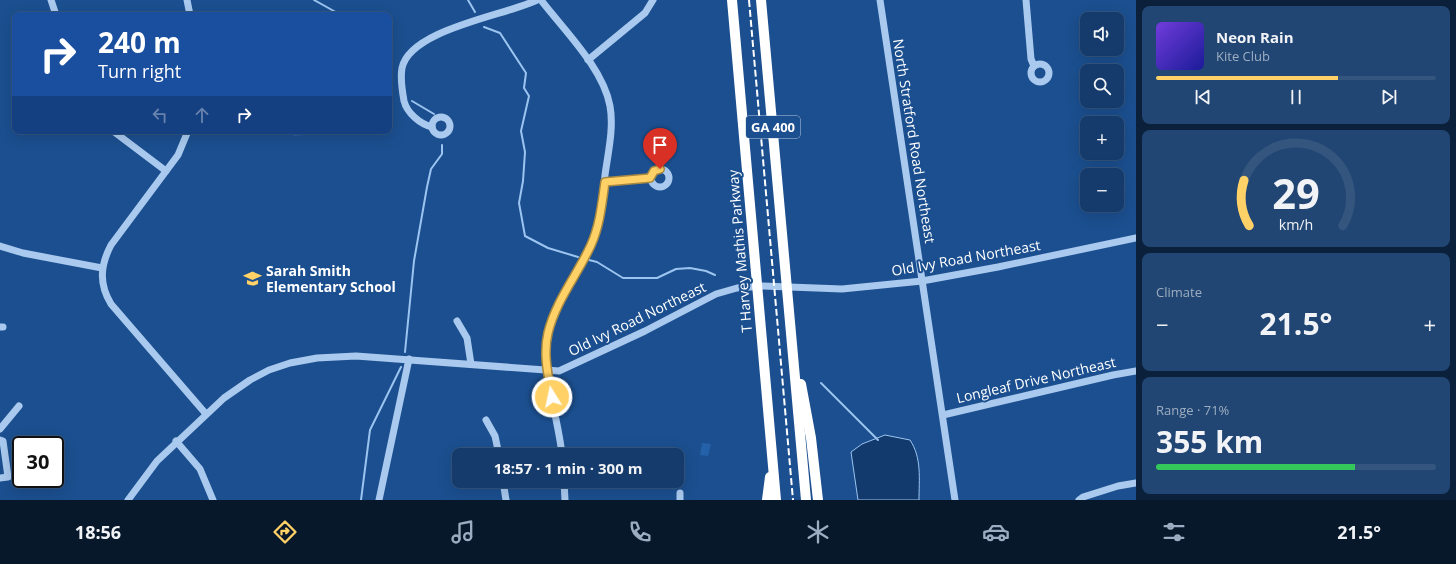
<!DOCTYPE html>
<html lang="en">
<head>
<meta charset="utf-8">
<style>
  body { margin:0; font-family:"Open Sans",sans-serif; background:#214673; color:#f1f3f6; height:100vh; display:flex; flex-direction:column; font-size:15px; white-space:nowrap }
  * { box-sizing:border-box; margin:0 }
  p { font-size:13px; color:#9dadc1 }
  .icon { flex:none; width:22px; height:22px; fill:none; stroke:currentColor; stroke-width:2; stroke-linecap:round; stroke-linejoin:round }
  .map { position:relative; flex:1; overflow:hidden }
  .details { display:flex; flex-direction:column; gap:6px; padding:6px; background:#0b203b; width:320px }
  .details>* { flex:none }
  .banner { position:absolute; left:12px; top:12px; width:380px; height:122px; border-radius:8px; box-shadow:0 4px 16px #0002,0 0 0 1px #33557e; background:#1a4fa0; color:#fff; overflow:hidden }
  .fabs { position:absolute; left:1080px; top:12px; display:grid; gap:8px }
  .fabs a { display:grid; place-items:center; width:44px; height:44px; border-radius:8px; background:#143b6b; box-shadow:0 4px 16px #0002,0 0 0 1px #33557e; font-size:20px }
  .speed { position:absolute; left:12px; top:436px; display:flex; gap:8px; font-size:20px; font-weight:700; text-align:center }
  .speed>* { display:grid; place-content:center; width:52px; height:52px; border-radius:50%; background:#143b6b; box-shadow:0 4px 16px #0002,0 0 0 1px #33557e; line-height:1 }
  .speed .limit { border:2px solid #111; border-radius:6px; background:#fff; color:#111 }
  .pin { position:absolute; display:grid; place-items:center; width:34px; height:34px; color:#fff; margin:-41px -17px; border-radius:50% 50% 50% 0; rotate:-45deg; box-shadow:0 0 4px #0007 }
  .pin .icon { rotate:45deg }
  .me { position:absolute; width:44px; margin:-22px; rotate:350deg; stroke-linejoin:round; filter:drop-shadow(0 0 3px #0008) }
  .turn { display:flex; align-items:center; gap:14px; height:84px; padding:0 20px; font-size:18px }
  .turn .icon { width:52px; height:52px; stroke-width:2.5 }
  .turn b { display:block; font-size:28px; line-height:34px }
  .lanes { display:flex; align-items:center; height:38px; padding:0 20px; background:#0003; justify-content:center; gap:20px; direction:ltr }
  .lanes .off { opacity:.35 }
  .big { font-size:30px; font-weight:700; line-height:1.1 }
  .details .card { flex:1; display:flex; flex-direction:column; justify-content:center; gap:6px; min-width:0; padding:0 14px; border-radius:8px; background:#214673 }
  .details .dial { align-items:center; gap:0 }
  .dial svg { height:104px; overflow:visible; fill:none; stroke:#33557e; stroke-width:7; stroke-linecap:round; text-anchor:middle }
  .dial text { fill:#f1f3f6; stroke:none }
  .song { display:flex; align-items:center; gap:12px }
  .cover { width:48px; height:48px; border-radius:6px; background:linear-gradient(135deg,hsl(260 70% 55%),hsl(240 70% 35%)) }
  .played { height:4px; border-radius:2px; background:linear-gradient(90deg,#ffd166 65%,#33557e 65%) }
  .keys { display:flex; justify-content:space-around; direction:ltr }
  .heat { display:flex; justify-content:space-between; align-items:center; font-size:22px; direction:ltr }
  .charge { height:6px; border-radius:3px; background:linear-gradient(90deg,#34c759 71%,#33557e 0) }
  .trip { position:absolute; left:452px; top:448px; width:232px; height:40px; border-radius:8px; background:#143b6b; box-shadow:0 4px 16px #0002,0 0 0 1px #33557e; font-weight:700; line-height:40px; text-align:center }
  .tabs { display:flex; height:64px; justify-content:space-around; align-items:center; background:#08182b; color:#9dadc1 }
  .tabs .icon { width:28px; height:28px }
  .tabs .on { color:#ffd166 }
  .tabs b { font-size:18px; color:#f1f3f6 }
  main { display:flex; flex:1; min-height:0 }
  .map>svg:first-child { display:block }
  .green { fill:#2461a8 }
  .water { fill:#123a6d; stroke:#9cc4f0 }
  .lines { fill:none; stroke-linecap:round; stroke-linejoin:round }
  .stream { stroke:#9cc4f0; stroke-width:2 }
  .minor { stroke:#a9c9ee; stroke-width:7 }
  .highway { stroke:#fff; stroke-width:10 }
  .rail { stroke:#fff; stroke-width:2; stroke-dasharray:7 3; stroke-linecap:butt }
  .route-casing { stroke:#a68842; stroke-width:10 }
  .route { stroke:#ffd166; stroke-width:7 }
  .labels { text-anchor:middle; stroke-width:4; stroke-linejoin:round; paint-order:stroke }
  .shield { fill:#1b4f8f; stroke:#bbcadd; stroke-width:1 }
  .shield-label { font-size:13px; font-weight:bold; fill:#fff }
  .street-label { font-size:14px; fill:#fff; stroke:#1b4f8f }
  .poi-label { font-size:14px; font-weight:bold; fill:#fff; stroke:#1b4f8f; text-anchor:start }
</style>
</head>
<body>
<main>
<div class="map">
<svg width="1136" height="500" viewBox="0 0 1136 500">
  <rect width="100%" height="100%" fill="#1b4f8f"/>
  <g class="green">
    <polygon points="291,131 345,131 294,136"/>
    <polygon points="702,443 711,444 708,456 700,455"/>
  </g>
  <path class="water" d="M885 435 910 440C922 458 919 479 919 500H858L851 452 862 444Z"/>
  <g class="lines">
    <g class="stream">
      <polyline points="314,0 341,15"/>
      <polyline points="468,0 475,12"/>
      <polyline points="484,27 500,33 526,73 524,88 529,96 521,131 525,152 523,181 519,203 525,236 548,248 578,257"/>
      <polyline points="389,88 391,90"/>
      <polyline points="412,101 434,114"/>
      <polyline points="589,260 597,262 623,278 657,278 676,269 690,268 706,271 715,275"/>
      <polyline points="405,352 414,261 427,187 431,169 442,154 442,145"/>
      <polyline points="821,383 878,440"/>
      <polyline points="361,500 370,430 401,367"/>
    </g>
    <g class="minor">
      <polyline points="51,0 56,15"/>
      <polyline points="187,0 190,15"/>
      <path d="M541 0C564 30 603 68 610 106 614 128 608 153 605 175 603 199 601 223 591 246 577 275 553 303 548 335 541 375 558 415 562 455"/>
      <polyline points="880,0 955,500"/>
      <polyline points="1026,0 1031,59 1034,66"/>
      <polyline points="588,60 645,13 653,0"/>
      <circle cx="1040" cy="73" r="9"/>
      <circle cx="441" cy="126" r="9"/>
      <path d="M432 127C420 124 407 113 404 101 402 90 400 79 402 68 410 29 507 15 537 0"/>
      <polyline points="113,131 166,171"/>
      <path d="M188 131 178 155 111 245C100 266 99 284 111 304L206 414"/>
      <circle cx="660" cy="178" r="9"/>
      <polyline points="605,182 650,178"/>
      <polyline points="0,246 23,253 102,268"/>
      <polyline points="457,321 467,338 471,364"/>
      <polyline points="0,327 3,327"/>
      <polyline points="943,415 1113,375 1136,371"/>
      <polyline points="486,420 495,436 499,455"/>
      <polyline points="0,429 19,406"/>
      <polyline points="0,440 3,441 8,477 0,478"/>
      <polyline points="176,441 200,469 213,500"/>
      <polyline points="503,481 506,500"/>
      <polyline points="564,481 565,500"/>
      <polyline points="680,493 680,500"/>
      <polyline points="128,500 157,461 224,398 250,380 269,370 290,363 317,358 356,356 559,371 645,331 716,294 737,288 763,286 842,289 922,281 998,267 1136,238"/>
      <polyline points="379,500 409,359"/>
      <polyline points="1079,500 1083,497 1118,486 1136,483"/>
    </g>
    <g class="highway">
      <polyline points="732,0 776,500"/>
      <polyline points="761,0 806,500"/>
      <polyline points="801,384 811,438 818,500"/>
      <polyline points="767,500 770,477"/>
    </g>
    <polyline class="rail" points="749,0 793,500"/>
  </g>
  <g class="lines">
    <defs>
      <path id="route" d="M552 397C548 375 543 354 548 333 556 300 578 274 591 245 600 225 602 203 605 182L650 178 654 171 660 169"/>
    </defs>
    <use href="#route" class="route-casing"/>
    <use href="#route" class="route"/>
  </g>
  <defs>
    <symbol id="school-bare" viewBox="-9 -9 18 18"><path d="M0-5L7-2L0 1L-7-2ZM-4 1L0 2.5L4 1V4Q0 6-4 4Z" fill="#ffd166" stroke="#1b4f8f" stroke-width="2.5" paint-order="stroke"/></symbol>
  </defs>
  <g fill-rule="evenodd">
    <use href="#school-bare" x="240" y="266" width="25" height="25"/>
  </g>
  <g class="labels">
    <rect class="shield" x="746" y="116" width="54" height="22" rx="3"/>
    <g class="shield-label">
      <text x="773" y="132">GA 400</text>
    </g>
    <g class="street-label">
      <text transform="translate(914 141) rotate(81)" y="5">North Stratford Road Northeast</text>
      <text transform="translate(740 251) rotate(-95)" y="5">T Harvey Mathis Parkway</text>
      <text transform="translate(966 258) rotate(-10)" y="5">Old Ivy Road Northeast</text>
      <text transform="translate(637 319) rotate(-26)" y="5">Old Ivy Road Northeast</text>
      <text transform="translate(1036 380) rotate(-13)" y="5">Longleaf Drive Northeast</text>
    </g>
    <g class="poi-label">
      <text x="266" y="276">Sarah Smith<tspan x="266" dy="16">Elementary School</tspan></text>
    </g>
  </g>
</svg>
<div class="fabs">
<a><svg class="icon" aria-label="sound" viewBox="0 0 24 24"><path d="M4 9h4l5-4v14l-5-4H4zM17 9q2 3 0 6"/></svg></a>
<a><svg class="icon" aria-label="search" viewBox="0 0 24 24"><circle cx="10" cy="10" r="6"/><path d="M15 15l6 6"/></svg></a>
<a>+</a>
<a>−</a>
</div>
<div class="speed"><div class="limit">30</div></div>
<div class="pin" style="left:660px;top:169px;background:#d93025"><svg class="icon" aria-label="arrive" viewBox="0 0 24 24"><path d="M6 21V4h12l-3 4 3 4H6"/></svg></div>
<svg class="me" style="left:552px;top:397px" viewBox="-20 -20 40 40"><circle r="17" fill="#ffd166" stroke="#fff" stroke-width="3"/><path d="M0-11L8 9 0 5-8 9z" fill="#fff"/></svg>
<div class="trip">18:57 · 1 min · 300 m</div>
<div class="banner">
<div class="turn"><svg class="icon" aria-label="right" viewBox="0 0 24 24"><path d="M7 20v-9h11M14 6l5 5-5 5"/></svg><div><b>240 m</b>Turn right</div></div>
<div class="lanes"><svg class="icon off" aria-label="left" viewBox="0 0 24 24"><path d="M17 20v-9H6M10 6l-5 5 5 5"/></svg><svg class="icon off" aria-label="ahead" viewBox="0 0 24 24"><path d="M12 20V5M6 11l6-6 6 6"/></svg><svg class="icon" aria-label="right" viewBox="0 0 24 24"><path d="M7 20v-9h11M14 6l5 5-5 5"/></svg></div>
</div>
</div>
<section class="details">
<div class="card">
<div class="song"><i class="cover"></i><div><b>Neon Rain</b><p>Kite Club</p></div></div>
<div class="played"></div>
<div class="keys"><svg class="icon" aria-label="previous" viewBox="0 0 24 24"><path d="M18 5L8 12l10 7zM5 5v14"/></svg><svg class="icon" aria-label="pause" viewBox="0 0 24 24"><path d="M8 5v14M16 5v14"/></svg><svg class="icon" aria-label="next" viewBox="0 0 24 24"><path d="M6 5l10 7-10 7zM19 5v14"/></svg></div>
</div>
<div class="card dial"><svg viewBox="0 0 100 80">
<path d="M14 69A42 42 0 1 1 86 69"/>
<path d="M14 69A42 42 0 0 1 10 34" stroke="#ffd166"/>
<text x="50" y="56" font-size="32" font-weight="700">29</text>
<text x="50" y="72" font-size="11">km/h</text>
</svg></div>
<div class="card"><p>Climate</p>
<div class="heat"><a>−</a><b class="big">21.5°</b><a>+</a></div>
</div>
<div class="card"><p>Range · 71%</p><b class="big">355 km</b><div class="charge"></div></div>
</section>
</main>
<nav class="tabs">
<b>18:56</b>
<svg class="icon on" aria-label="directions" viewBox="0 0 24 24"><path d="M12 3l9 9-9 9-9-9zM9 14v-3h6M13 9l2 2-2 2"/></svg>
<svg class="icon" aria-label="music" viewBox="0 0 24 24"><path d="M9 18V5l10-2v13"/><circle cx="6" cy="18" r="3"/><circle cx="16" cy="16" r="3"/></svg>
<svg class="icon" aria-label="phone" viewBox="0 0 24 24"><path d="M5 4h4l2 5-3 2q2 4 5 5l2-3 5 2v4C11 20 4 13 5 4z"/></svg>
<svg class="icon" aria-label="climate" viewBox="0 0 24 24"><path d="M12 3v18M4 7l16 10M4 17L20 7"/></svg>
<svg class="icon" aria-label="car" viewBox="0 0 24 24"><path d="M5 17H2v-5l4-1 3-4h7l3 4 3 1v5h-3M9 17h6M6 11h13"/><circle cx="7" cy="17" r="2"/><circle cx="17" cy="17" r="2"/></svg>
<svg class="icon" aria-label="filters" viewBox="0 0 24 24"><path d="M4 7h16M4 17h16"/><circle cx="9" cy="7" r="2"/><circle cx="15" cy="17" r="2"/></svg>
<b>21.5°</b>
</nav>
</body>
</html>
